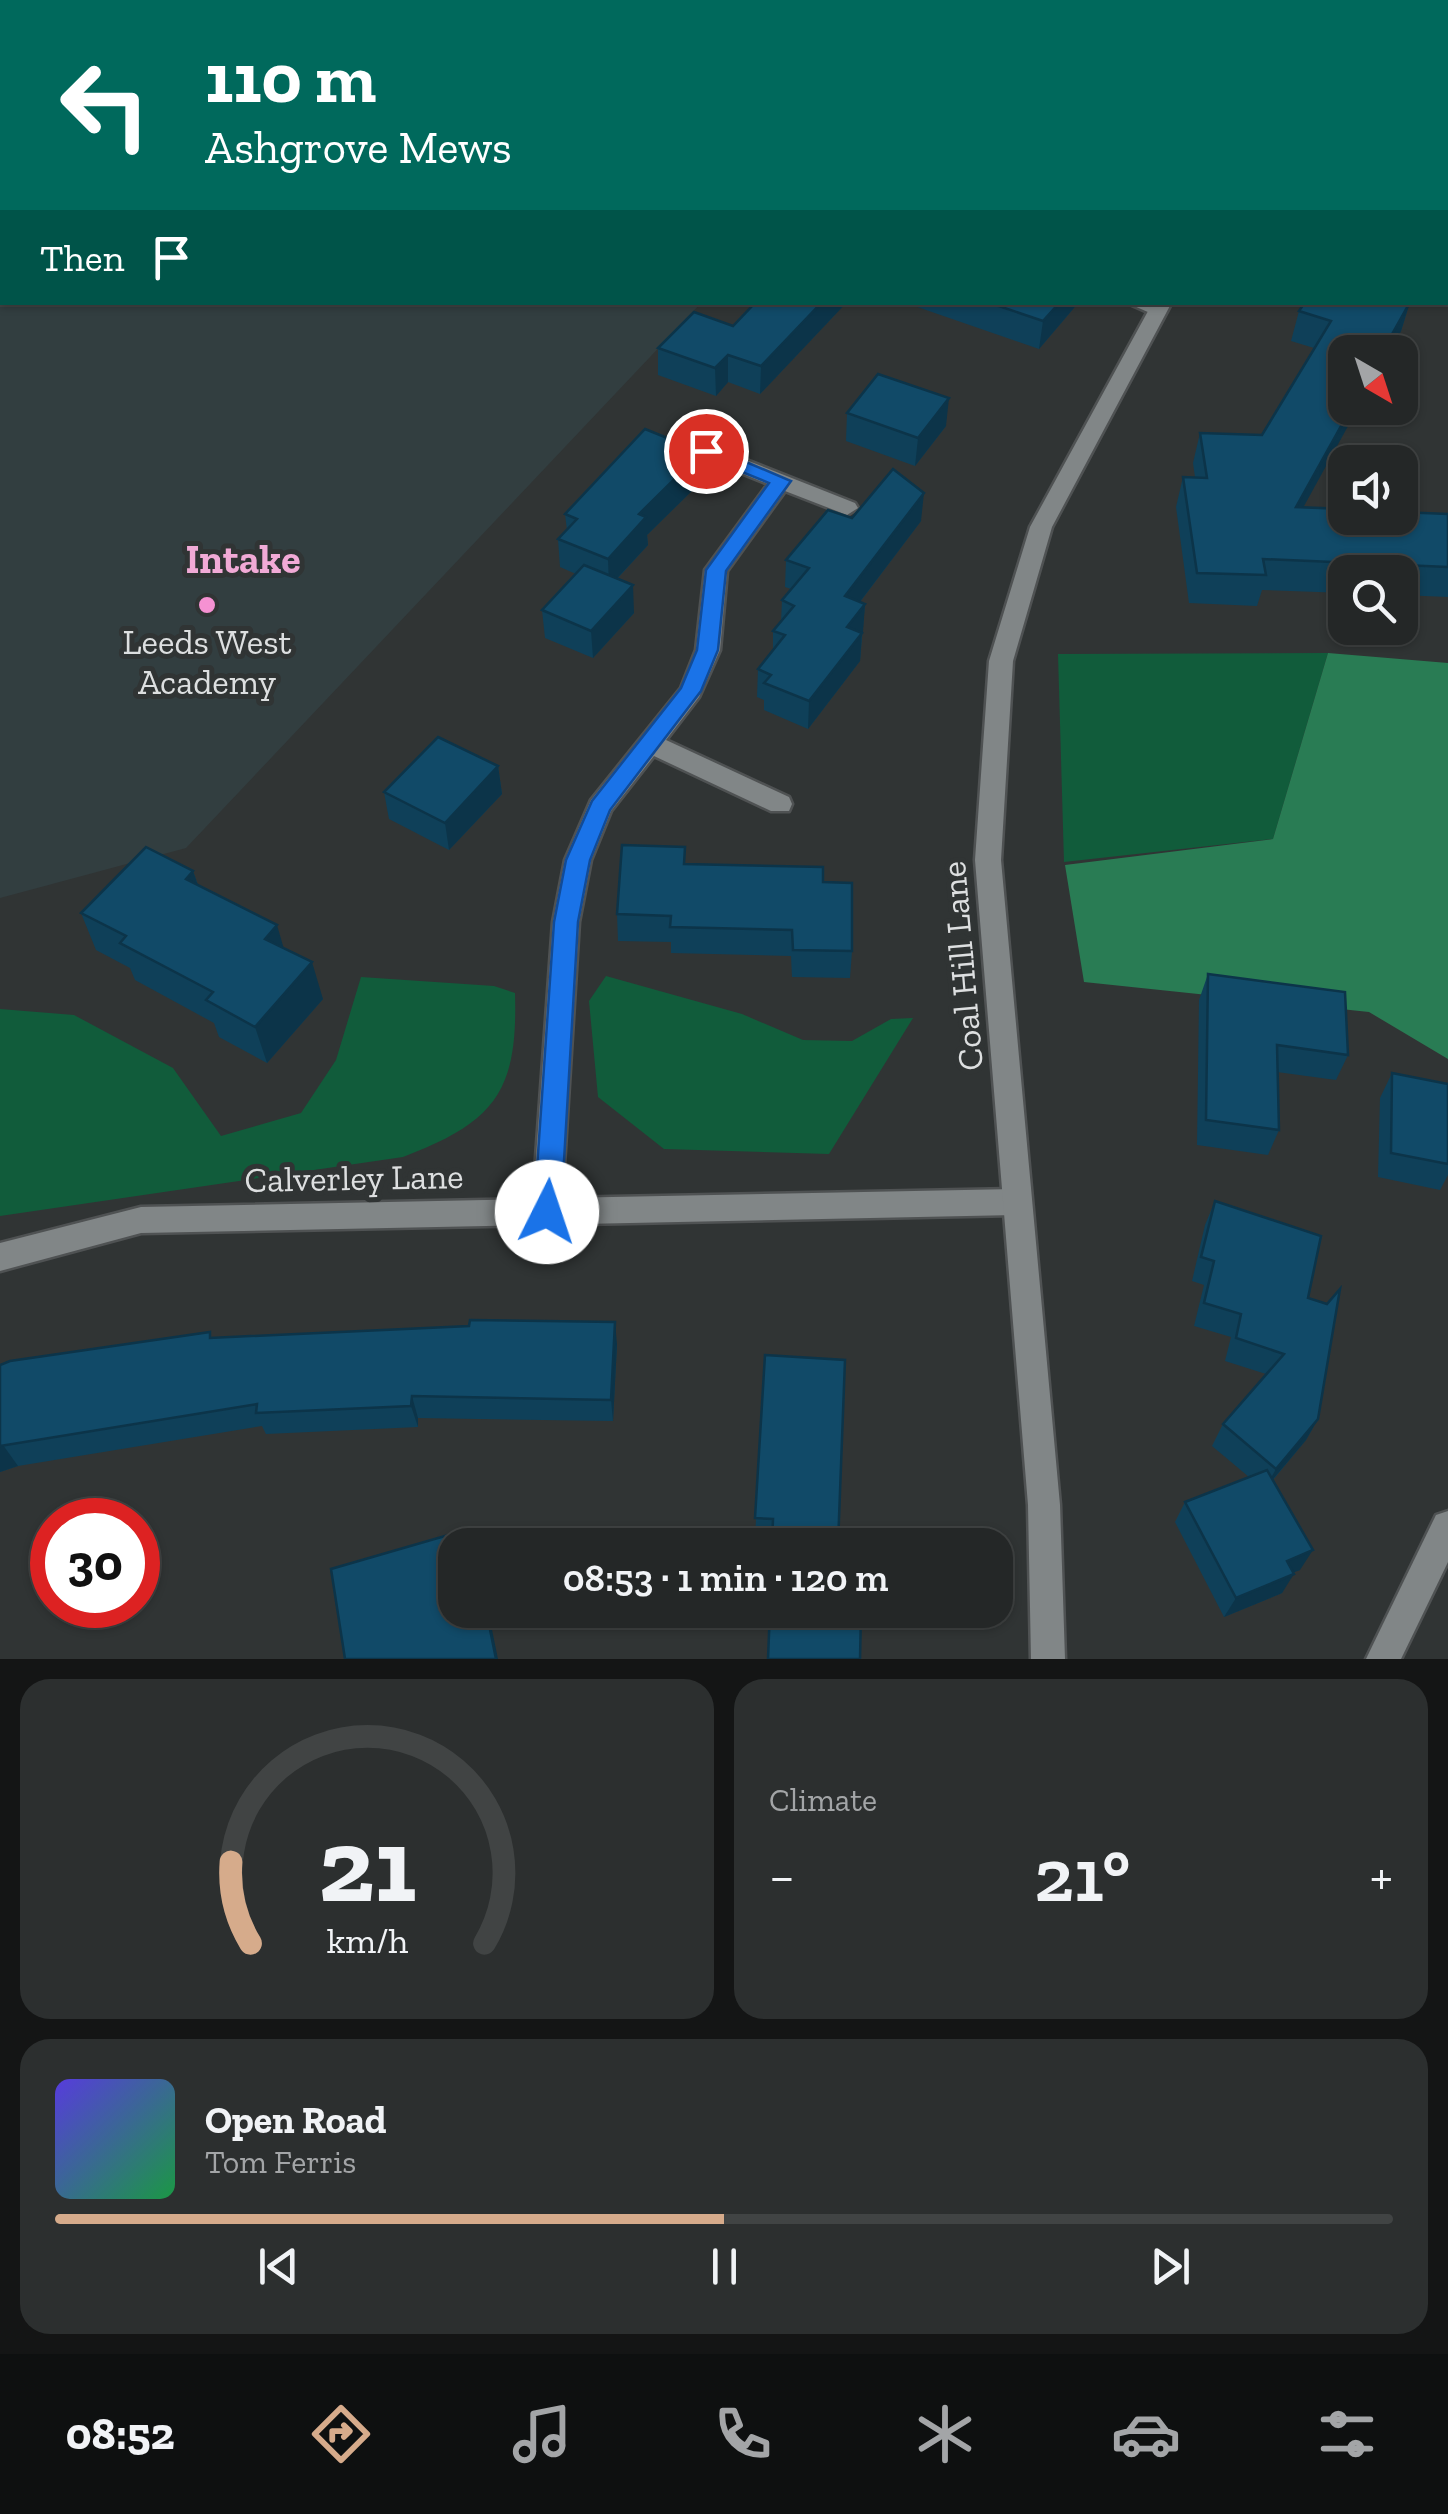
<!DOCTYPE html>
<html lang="en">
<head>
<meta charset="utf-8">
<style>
  body { margin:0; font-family:"Zilla Slab",serif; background:#2c2f2f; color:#f1f3f6; height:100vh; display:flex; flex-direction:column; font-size:38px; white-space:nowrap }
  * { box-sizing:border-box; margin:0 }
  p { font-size:32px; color:#a3a5a7 }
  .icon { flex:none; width:55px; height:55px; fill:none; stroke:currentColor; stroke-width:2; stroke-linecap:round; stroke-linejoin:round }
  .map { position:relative; height:1659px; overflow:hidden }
  .details { display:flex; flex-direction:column; gap:20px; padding:20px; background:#141515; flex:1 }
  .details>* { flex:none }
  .top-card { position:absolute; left:0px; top:0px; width:1450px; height:305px; box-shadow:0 2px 8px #0004,0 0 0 2px #414444; background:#00695c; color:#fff; overflow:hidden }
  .needle { width:65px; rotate:141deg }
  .buttons { position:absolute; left:1328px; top:335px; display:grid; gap:20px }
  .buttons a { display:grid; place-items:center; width:90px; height:90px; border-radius:20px; background:#242727; box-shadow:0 2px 8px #0004,0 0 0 2px #414444; font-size:50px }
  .speed { position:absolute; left:30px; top:1498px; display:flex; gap:20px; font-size:50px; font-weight:700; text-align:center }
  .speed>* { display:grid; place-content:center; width:130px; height:130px; border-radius:50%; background:#242727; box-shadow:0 2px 8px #0004,0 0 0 2px #414444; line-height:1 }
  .speed .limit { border:15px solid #d22; background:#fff; color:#111 }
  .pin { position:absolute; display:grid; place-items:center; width:85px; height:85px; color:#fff; margin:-42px; border:5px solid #fff; border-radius:50%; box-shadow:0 2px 10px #0007 }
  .me { position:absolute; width:110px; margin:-55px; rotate:4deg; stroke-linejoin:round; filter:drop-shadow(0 0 8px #0008) }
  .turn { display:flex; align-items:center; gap:35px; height:210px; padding:0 40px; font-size:45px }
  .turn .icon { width:130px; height:130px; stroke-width:2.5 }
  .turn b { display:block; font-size:70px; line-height:85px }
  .then { display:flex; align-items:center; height:95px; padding:0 40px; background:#0003; gap:20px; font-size:38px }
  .big { font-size:75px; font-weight:600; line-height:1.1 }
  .details .card { flex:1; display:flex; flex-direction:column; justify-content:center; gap:15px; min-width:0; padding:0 35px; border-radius:30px; background:#2c2f2f }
  .details .dial { align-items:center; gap:0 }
  .dial svg { height:260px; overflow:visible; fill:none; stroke:#414444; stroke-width:7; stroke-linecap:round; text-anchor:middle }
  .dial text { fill:#f1f3f6; stroke:none }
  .song { display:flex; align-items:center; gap:30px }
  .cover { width:120px; height:120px; border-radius:15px; background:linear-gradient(135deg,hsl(250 70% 55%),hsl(140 70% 35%)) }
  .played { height:10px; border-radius:5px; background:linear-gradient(90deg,#d6ab8b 50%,#414444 50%) }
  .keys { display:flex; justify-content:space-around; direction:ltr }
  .heat { display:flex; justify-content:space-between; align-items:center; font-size:55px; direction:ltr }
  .details .tiles { flex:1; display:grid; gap:20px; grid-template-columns:1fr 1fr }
  .card:last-child { grid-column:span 2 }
  .trip { position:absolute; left:438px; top:1528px; width:575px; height:100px; border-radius:30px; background:#242727; box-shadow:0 2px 8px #0004,0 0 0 2px #414444; font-weight:600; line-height:100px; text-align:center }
  .tabs { display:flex; height:160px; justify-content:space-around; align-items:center; background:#0e1010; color:#a3a5a7 }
  .tabs .icon { width:70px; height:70px }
  .tabs .selected { color:#d6ab8b }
  .tabs b { font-size:45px; color:#f1f3f6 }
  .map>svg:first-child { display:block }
  .built { fill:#323e40 }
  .green { fill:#115c3b }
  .forest { fill:#297c54 }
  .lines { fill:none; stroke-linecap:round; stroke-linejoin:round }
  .street-casing { stroke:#4f5253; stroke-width:5 }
  .secondary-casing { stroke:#4f5253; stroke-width:5 }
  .street { fill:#818687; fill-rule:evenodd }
  .secondary { fill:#818687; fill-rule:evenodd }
  .wall { fill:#0f4059 }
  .shaded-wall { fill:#0c3449 }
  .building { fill:#114a68; stroke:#0c3449; stroke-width:2.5 }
  .route { fill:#1a73e8; stroke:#114b97; stroke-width:2.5 }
  .poi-dot { fill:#f591d2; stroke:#303434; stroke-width:4 }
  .labels { text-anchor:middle; stroke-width:10; stroke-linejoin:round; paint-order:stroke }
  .poi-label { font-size:35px; fill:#dddfe0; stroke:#303434 }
  .street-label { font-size:35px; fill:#dddfe0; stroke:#303434 }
  .quarter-label { font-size:40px; font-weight:bold; fill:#f1aad6; stroke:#303434 }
</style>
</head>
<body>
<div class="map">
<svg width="1448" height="1659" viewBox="0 0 1448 1659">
  <rect width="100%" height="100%" fill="#303434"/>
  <polygon class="built" points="0,0 711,0 2,2 2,302 701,303 186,848 0,898"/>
  <g class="green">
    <polygon points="1328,653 1273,839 1064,862 1058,654"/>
    <polygon points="606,976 742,1014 803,1040 852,1041 891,1019 913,1018 829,1154 664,1149 598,1097 589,1001"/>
    <path d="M361 977 494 986 515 993C518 1092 495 1122 403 1157L0 1216V1009L74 1015 173 1068 221 1136 301 1113 336 1060Z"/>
  </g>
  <polygon class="forest" points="1328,653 1448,663 1448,1059 1369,1012 1084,982 1065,865 1273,839"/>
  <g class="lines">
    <defs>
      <g id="street">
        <polygon points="1125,302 1154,302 1167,310 1157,316"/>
        <polygon points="706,444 855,503 858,508 847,515 785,491 727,571 720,650 699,697 666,740 789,797 792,804 789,811 771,811 654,756 611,811 591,860 579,922 562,1198 1015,1189 1025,1193 1030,1202 1025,1211 1015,1215 141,1233 0,1271 0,1243 141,1207 533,1199 553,922 565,860 591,800 681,688 696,650 705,570 768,484 699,456 699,446"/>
        <polygon points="1448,1511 1448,1562 1401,1659 1366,1659 1436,1515"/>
      </g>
      <polygon id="secondary" points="1153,302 1172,302 1052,527 1013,661 1001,860 1060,1505 1065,1659 1031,1659 1028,1505 975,860 989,661 1030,527"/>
    </defs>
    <use href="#street" class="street-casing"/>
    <use href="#secondary" class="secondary-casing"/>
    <use href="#street" class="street"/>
    <use href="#secondary" class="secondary"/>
  </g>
  <g class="wall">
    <polygon points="847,302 760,394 728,382 716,396 658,375 658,348 733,326"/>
    <polygon points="903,302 1079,302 1039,349"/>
    <polygon points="1410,302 1401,331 1389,352 1345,352 1303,507 1448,514 1448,597 1400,595 1400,572 1345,572 1345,593 1262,590 1257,606 1189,603 1176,507 1183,477 1195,477 1193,463 1200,433 1262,435 1314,348 1291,341 1299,311"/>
    <polygon points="847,413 946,426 915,466 846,441"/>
    <polygon points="702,452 703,480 647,535 648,545 617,579 634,613 593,658 545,638 542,610 576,574 560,567 558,539 567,530 565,514"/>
    <polygon points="852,518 921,521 860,602 865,604 860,661 808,729 764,710 764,700 757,697 758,669 773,650 773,631 781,622 782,600 791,589 785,587 786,560"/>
    <polygon points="498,766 502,794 449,850 389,819 384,792"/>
    <polygon points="685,847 685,864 823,882 852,951 850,978 792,977 791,956 671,953 671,942 618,941 617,914"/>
    <polygon points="193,871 198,885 284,948 323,999 267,1063 219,1037 214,1023 135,980 130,968 96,950 81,913"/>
    <polygon points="1208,974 1348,1055 1336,1080 1277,1072 1279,1130 1268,1155 1197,1145 1199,1000"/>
    <polygon points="1392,1073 1448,1084 1448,1175 1440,1190 1378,1177 1380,1098"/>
    <polygon points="1215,1201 1308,1298 1318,1419 1306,1440 1273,1480 1300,1570 1293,1572 1282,1593 1224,1617 1175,1522 1185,1502 1249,1477 1212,1446 1223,1424 1266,1374 1225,1361 1231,1337 1194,1326 1204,1285 1192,1281 1205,1225"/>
    <polygon points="213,1338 617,1344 613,1421 418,1418 418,1427 266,1434 262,1426 18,1466 0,1472 0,1365"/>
    <polygon points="765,1355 838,1545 755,1538"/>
  </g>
  <g class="shaded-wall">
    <polygon points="0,120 2,120 2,160 0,161"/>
    <polygon points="822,302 847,302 760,394 761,366"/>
    <polygon points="1060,302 1079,302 1039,349 1043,321"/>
    <polygon points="1410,302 1401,331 1389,352 1382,352"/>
    <polygon points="728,355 728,382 716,396 715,368"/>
    <polygon points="949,398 946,426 915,466 918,438"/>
    <polygon points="1351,408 1358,408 1287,537 1296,507"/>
    <polygon points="702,452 703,480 647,535 648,545 609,587 608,559 639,514"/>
    <polygon points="924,493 921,521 843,624 845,596"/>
    <polygon points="633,585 634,613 593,658 591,631"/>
    <polygon points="865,604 863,632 845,654 847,627"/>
    <polygon points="862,633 860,661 808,729 809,701"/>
    <polygon points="498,766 502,794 449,850 445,823"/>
    <polygon points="193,871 206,909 186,879"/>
    <polygon points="277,925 288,963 265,939"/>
    <polygon points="312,962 323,999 267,1063 255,1027"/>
    <polygon points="615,1322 617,1344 613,1421 611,1400"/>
    <polygon points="412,1396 418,1418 418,1427 411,1406"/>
    <polygon points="1318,1419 1306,1440 1264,1490 1276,1469"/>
    <polygon points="3,1445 18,1466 0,1472 0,1446"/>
    <polygon points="1313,1550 1300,1570 1274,1580 1287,1561"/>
    <polygon points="1294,1574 1282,1593 1224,1617 1236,1598"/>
    <polygon points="486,1610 488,1610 498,1659 496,1659"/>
  </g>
  <g class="building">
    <polygon points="0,0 146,0 147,2 2,2 2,120 0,120"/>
    <polygon points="322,0 463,0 464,2 305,2"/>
    <polygon points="1020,0 1276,0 1274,2 1018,2"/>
    <polygon points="756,302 822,302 761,366 728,355 715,368 658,348 694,312 733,326"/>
    <polygon points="987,302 1060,302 1043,321"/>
    <polygon points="1305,302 1410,302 1382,352 1345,352 1345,408 1351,408 1296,507 1345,509 1345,518 1400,518 1400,512 1448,514 1448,567 1263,559 1266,575 1197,573 1183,477 1207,478 1200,433 1262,435 1331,321 1299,311"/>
    <polygon points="878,374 949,398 918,438 847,413"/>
    <polygon points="645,429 702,452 639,514 646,517 608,559 558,539 577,519 565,514"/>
    <polygon points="893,469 924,493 845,596 865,604 847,627 862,633 809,701 764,683 771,675 758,669 785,635 773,631 794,606 782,600 809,568 786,560 828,510 852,518"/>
    <polygon points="584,565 633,585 591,631 542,610"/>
    <polygon points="438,737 498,766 445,823 384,792"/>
    <polygon points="622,845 685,847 684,864 823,867 823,882 852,883 852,951 793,950 792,930 670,927 671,916 617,914"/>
    <polygon points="146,847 193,871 186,879 277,925 265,939 312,962 255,1027 206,1000 213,992 120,943 126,936 81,913"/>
    <polygon points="1208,974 1345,992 1348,1055 1277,1045 1279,1130 1206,1120"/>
    <polygon points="1392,1073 1448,1084 1448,1164 1391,1153"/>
    <polygon points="1215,1201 1321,1236 1308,1298 1327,1304 1340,1289 1318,1419 1276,1469 1223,1424 1284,1354 1236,1338 1241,1314 1204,1303 1214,1261 1201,1257"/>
    <polygon points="470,1320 615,1322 611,1400 412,1396 411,1406 256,1413 257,1404 0,1446 0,1365 10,1361 210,1332 210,1338 469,1326"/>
    <polygon points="765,1355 845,1360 838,1545 772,1545 773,1519 755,1518"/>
    <polygon points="1267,1470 1313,1550 1287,1561 1294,1574 1236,1598 1185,1502"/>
    <polygon points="469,1529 473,1545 455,1545 455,1610 486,1610 496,1659 345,1659 331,1569"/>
    <polygon points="770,1610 836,1610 836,1612 861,1613 860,1659 768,1659"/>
  </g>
  <polygon class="route" points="706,445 791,481 726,571 718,650 701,691 610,810 590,860 578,922 561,1212 557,1221 547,1224 538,1221 534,1212 554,922 566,860 592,801 681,688 697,650 706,570 769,483 700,455 700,446"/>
  <circle class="poi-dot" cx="207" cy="605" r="10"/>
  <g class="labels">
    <g class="poi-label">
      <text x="207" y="654">Leeds West<tspan x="207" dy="40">Academy</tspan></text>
    </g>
    <g class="street-label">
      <text transform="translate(962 966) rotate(-95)" y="12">Coal Hill Lane</text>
      <text transform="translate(354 1178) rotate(-1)" y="12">Calverley Lane</text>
    </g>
    <g class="quarter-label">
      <text x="243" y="573">Intake</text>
    </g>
  </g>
</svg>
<div class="buttons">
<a><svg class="needle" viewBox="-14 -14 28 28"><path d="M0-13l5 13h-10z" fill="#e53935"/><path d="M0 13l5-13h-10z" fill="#a3a5a7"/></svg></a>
<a><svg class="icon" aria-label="sound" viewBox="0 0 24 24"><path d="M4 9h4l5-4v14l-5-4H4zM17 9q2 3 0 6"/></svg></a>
<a><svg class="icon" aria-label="search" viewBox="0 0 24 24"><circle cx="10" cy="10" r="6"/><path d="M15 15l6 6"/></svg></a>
</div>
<div class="speed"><div class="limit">30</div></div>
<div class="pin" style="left:706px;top:451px;background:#d93025"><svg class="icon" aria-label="arrive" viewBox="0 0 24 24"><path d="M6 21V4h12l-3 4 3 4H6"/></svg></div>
<svg class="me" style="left:547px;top:1212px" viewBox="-20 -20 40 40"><circle r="19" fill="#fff"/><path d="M0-13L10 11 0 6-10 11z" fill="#1a73e8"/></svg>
<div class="trip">08:53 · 1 min · 120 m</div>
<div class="top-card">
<div class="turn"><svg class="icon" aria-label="left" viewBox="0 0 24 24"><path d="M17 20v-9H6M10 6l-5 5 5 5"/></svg><div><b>110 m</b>Ashgrove Mews</div></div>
<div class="then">Then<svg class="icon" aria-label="arrive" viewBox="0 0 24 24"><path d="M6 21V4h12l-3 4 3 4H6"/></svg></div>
</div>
</div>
<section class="details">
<div class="tiles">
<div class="card dial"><svg viewBox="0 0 100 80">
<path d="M14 69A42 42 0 1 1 86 69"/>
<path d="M14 69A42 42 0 0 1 8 44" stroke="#d6ab8b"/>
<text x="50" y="56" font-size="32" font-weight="700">21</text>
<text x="50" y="72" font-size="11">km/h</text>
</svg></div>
<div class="card"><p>Climate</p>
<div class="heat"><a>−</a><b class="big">21°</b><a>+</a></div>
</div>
<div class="card">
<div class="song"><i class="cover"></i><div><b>Open Road</b><p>Tom Ferris</p></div></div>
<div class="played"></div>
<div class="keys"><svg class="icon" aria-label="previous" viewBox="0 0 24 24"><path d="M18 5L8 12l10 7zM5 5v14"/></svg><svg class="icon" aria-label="pause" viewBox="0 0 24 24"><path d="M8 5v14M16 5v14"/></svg><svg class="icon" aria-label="next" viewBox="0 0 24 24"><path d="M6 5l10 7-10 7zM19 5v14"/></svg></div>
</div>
</div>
</section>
<nav class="tabs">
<b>08:52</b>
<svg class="icon selected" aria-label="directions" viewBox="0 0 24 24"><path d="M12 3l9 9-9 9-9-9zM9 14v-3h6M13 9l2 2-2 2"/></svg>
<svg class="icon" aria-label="music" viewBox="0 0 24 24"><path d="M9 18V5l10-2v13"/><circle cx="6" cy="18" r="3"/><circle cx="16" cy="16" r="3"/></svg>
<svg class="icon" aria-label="phone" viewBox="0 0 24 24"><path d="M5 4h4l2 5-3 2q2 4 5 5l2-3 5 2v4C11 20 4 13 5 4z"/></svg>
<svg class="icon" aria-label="climate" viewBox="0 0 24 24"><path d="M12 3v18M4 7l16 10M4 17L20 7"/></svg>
<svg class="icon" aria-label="car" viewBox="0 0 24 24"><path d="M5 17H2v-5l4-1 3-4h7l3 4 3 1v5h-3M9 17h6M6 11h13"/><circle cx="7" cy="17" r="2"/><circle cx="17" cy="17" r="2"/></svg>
<svg class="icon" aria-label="filters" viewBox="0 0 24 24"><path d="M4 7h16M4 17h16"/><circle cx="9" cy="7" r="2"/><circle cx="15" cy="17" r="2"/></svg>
</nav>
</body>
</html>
